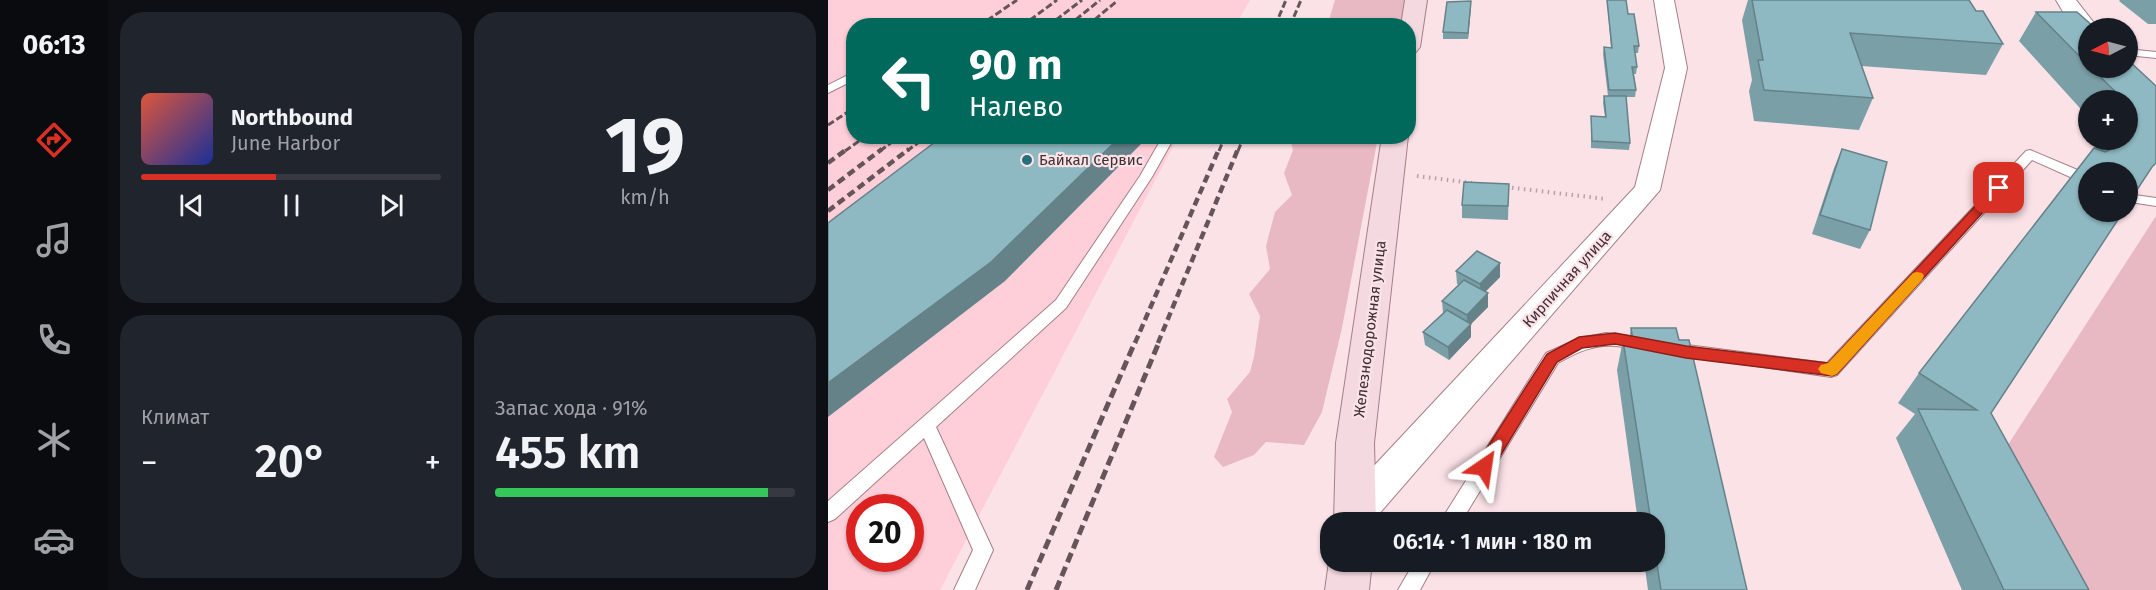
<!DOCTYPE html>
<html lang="ru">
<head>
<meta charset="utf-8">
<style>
  body { margin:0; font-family:"Fira Sans",sans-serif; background:#20242c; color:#f1f3f6; height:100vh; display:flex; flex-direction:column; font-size:22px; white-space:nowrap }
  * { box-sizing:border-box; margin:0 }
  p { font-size:20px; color:#9ea1a6 }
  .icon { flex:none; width:33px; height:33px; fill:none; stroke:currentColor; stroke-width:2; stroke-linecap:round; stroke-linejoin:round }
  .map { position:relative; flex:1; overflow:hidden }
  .drawer { display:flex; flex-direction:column; gap:12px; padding:12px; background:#0d0f14; width:720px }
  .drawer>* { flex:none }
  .hud { position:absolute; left:18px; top:18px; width:570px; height:126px; border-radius:24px; box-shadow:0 2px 4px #0004; background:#00695c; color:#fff; overflow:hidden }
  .needle { width:39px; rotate:264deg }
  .tools { position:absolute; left:1250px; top:18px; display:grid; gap:12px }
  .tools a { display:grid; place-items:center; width:60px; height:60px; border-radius:50%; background:#171b24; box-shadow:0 2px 4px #0004; font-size:30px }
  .speed { position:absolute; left:18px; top:494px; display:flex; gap:12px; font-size:30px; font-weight:700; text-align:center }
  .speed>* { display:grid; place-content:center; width:78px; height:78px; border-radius:50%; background:#171b24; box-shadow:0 2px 4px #0004; line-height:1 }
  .speed .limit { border:9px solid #d22; background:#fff; color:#111 }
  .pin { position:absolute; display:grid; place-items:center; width:51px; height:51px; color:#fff; margin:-26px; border-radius:12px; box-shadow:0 3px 9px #0006 }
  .me { position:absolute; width:66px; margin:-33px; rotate:32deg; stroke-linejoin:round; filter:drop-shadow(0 0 4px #0008) }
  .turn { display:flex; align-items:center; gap:21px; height:126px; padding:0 24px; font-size:27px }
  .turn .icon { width:78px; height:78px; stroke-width:2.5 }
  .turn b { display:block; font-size:42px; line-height:51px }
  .big { font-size:45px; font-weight:600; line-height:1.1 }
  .drawer .card { flex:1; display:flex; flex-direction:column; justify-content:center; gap:9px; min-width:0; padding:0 21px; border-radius:24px; background:#20242c }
  .drawer .dial { align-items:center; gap:0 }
  .dial b { font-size:78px; line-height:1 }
  .song { display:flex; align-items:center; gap:18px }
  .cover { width:72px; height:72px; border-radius:9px; background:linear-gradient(135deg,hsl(10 70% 55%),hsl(230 70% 35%)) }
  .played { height:6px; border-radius:3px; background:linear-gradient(90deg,#d93025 45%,#363941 45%) }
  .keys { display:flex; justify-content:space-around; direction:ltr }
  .heat { display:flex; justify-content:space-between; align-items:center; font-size:33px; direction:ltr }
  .charge { height:9px; border-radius:4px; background:linear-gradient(90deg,#34c759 91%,#363941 0) }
  .drawer .tiles { flex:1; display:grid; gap:12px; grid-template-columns:repeat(2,1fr) }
  .trip { position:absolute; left:492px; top:512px; width:345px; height:60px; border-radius:24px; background:#171b24; box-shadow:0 2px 4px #0004; font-weight:600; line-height:60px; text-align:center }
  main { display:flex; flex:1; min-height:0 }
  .menu { display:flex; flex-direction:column; width:108px; justify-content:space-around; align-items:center; background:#090b0e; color:#9ea1a6 }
  .menu .icon { width:42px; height:42px }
  .menu .selected { color:#d93025 }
  .menu b { font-size:27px; color:#f1f3f6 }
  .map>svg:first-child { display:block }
  .built { fill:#ffcfd9; fill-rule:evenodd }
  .green { fill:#e9b9c3 }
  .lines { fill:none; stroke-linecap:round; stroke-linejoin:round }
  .lane-casing { stroke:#a47f87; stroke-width:2 }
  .street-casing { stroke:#a47f87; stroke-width:2 }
  .secondary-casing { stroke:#a47f87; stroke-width:2 }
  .path { stroke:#b7a1a6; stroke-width:4; stroke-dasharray:1.5 4.5; stroke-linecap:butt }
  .lane { fill:#fff; fill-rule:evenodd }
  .street { fill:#fff; fill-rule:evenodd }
  .secondary { fill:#f4dae0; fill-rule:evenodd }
  .rail-far2 { stroke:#665558; stroke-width:3; stroke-dasharray:7 3; stroke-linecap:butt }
  .rail-far1 { stroke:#665558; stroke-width:4.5; stroke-dasharray:8 4.5; stroke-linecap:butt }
  .rail { stroke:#665558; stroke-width:5; stroke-dasharray:10 5; stroke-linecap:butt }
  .wall { fill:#7b9fa7 }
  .shaded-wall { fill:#648288 }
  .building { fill:#8fb9c2; stroke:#648288; stroke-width:1.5 }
  .route { fill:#d93025; stroke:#8d1f18; stroke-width:1.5 }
  .slow { fill:#f59e0b }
  .poi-dot { fill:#286f7b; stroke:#fbe2e7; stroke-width:2 }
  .labels { text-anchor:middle; stroke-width:4.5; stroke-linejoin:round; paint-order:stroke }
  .poi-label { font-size:15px; fill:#3f3033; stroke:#fbe2e7; text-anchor:start }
  .street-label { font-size:15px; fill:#3f3033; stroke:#fbe2e7 }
</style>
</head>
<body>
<main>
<nav class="menu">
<b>06:13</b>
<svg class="icon selected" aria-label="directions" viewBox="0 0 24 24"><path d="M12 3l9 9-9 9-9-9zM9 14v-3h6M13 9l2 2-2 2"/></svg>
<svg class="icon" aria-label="music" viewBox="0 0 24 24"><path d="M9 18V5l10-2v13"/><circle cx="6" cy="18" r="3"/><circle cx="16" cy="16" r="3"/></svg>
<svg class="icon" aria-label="phone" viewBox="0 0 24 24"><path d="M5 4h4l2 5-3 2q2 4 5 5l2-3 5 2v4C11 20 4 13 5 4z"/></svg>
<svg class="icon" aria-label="climate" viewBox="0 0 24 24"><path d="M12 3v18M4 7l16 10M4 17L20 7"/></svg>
<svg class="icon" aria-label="car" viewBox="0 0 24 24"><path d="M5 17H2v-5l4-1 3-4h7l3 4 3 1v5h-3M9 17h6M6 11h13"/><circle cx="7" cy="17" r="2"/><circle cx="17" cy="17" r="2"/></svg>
</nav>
<section class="drawer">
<div class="tiles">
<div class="card">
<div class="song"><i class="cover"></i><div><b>Northbound</b><p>June Harbor</p></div></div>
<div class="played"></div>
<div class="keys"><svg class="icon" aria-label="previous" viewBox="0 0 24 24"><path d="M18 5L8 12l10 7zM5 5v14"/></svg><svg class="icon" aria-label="pause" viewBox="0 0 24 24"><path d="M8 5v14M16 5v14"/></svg><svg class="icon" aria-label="next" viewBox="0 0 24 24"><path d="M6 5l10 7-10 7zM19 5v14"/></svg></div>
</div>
<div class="card dial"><b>19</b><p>km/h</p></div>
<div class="card"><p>Климат</p>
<div class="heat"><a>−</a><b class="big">20°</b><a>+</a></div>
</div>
<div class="card"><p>Запас хода · 91%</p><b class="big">455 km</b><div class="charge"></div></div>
</div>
</section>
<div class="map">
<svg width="1328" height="590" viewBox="0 0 1328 590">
  <rect width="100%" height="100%" fill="#fbe2e7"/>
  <path class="built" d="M0 0H422L408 25 26 26V136L350 137 112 590H0ZM32 507H82V558H32Z"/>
  <g class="green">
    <polygon points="507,0 578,0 575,25 499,26"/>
    <polygon points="462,137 550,137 514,328 494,412 476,445 438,442 426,455 395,467 386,457 404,412 399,399 422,372 426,357 432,316 421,294 442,269 438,246 447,212 464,195 456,173 465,150"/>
    <polygon points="1328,216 1328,590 1247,590 1176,451"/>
  </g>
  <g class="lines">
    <defs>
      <g id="lane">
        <polygon points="1299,49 1328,52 1328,58 1299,55"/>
        <polygon points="26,72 26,80 0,93 0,85"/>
        <polygon points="335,136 347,136 324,177 238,308 108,427 165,550 147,590 126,590 145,550 96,438 7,519 0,522 0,501 228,300 312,176"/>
        <polygon points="1202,150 1259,174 1260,178 1254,181 1249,180 1204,160 1009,375 1003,377 838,353 836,349 838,345 844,343 999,363 1198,151"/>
        <polygon points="1307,195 1328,198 1328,206 1302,202 1300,199"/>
        <path d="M778 333 815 338 821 340 823 344 821 348C810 352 799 347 788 346 766 344 749 352 730 363L633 522H612L718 353 752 338Z"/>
        <polygon points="587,561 608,561 592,590 570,590"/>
      </g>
      <g id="street">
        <polygon points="826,0 846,0 859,68 832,190 544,522 513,522 509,512 515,499 807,187 837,68"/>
        <path d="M1228 0H1248L1270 28H1260V35C1245 31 1236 13 1228 0Z"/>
      </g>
      <g id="secondary">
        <polygon points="577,0 599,0 592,47 588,52 580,54 580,26 573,26"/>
        <polygon points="554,136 580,136 546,443 548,522 506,522 508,443"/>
        <polygon points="502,555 502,561 544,561 541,590 497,590"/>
      </g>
    </defs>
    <use href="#lane" class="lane-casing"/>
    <use href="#street" class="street-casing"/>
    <use href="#secondary" class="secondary-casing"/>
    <g class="path">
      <polyline points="589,176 644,183"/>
      <polyline points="678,187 778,199"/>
    </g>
    <use href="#lane" class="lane"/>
    <use href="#street" class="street"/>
    <use href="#secondary" class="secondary"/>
    <g class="rail-far2">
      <polyline points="151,26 189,0"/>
      <polyline points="194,26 229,0"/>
      <polyline points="220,26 254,0"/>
      <polyline points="240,26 272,0"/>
      <polyline points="259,26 289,1"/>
      <polyline points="447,26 458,0"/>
      <polyline points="462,26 473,0"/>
      <polyline points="0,125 26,108"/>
      <polyline points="17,151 38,136"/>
      <polyline points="52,151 72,136"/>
      <polyline points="79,151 99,136"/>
      <polyline points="391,151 397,136"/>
      <polyline points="410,151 416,136"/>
    </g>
    <g class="rail-far1">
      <polyline points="0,163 19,149"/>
      <polyline points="0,190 54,149"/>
      <polyline points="0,211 81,149"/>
      <polyline points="307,343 391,149"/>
      <polyline points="330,343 410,149"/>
    </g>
    <g class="rail">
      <polyline points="199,590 307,342"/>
      <polyline points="228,590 331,342"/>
    </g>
  </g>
  <g class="wall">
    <polygon points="779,0 798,0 800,14 811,46 810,53 807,53 809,67 808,74 806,74 808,90 807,97 798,97 802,143 801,150 763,148 763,116 777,117 775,103 776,96 780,96 775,54 776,47 783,48"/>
    <polygon points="920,0 1141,0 1148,11 1175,44 1158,75 1033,66 1045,98 1031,130 926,121 921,91 924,80 914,20"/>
    <polygon points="1292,0 1328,0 1328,24 1320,24 1291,1"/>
    <polygon points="643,1 640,39 615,39 615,32"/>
    <polygon points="1208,12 1260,28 1260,68 1299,68 1316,179 1163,413 1261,590 1134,590 1068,438 1087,414 1070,403 1091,373 1273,140 1299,140 1299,100 1260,100 1260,117 1191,41"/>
    <polygon points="1014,149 1042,230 1032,249 984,234 1006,168"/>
    <polygon points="681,184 680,220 634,218 634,205"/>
    <polygon points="672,263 672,277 657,292 660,293 660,307 643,324 643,337 621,360 597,345 595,332 615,313 614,301 631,285 629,284 628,271"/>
    <polygon points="803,328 851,340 919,590 820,590 816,561 826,561 826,522 810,522 789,370 795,340 801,340"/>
  </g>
  <g class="shaded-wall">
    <polygon points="643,1 643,7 640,39 640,33"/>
    <polygon points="293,136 311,136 314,143 177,281 0,417 0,383"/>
    <polygon points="672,263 672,277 652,297 652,284"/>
    <polygon points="660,293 660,307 643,324 643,337 621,360 620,347 639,328 639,315"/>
  </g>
  <g class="building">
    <polygon points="779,0 798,0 800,14 806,14 811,46 806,46 809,67 804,67 808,90 781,90 776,47 784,48"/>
    <polygon points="924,0 1141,0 1148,11 1155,11 1175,44 1022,33 1045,98 936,90 930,60 935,60"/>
    <polygon points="643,1 640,33 615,32 619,2"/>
    <polygon points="1208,12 1249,12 1267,28 1260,28 1260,65"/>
    <polygon points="1299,59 1328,86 1328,163 1324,167 1299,205 1299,172 1260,172 1260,212 1295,212 1163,413 1261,590 1176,590 1090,409 1149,410 1091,373 1266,148 1277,152 1286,148 1283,141 1280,140 1299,140 1299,106 1300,105 1299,100 1296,100 1263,68 1299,68"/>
    <polygon points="776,96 798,96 802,143 764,141 763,116 778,117"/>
    <polygon points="115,136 293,136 163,262 0,383 0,223"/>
    <polygon points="1014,149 1059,162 1042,230 992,215"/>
    <polygon points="636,182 681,184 680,206 634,205"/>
    <polygon points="649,251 672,263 652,284 628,271"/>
    <polygon points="636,280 660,293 639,315 614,301"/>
    <polygon points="619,310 643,324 620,347 595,332"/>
    <polygon points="803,328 848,328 851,340 861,340 919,590 833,590 826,545 826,522 823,522 795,340 805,340"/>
  </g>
  <polygon class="route" points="1171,184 1175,185 1175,190 1009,374 1004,376 858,358 787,344 754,348 729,362 662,473 656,475 650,473 648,467 650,462 719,354 751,337 787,333 858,346 1000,363 1167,185"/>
  <polygon class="slow" points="1089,272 1094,273 1096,276 1094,280 1009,374 1004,376 993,373 990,369 993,365 1000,363 1085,273"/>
  <circle class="poi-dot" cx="199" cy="160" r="6"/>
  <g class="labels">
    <g class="poi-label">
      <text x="211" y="165">Байкал Сервис</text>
    </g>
    <g class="street-label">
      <text transform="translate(739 279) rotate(-48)" y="5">Кирпичная улица</text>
      <text transform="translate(542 329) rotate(-83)" y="5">Железнодорожная улица</text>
    </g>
  </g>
</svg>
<div class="tools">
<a><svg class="needle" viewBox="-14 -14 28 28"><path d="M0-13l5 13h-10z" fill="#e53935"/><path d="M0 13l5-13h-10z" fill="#9ea1a6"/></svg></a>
<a>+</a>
<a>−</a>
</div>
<div class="speed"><div class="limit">20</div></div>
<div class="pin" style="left:1171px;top:188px;background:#d93025"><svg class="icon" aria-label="arrive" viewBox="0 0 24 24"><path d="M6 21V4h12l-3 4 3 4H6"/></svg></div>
<svg class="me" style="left:656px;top:467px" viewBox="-20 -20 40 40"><path d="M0-17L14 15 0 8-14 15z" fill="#d93025" stroke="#fff" stroke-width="4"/></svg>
<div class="trip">06:14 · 1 мин · 180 m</div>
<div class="hud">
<div class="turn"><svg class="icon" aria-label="left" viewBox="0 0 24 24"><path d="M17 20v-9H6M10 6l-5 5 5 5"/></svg><div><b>90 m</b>Налево</div></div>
</div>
</div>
</main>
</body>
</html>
